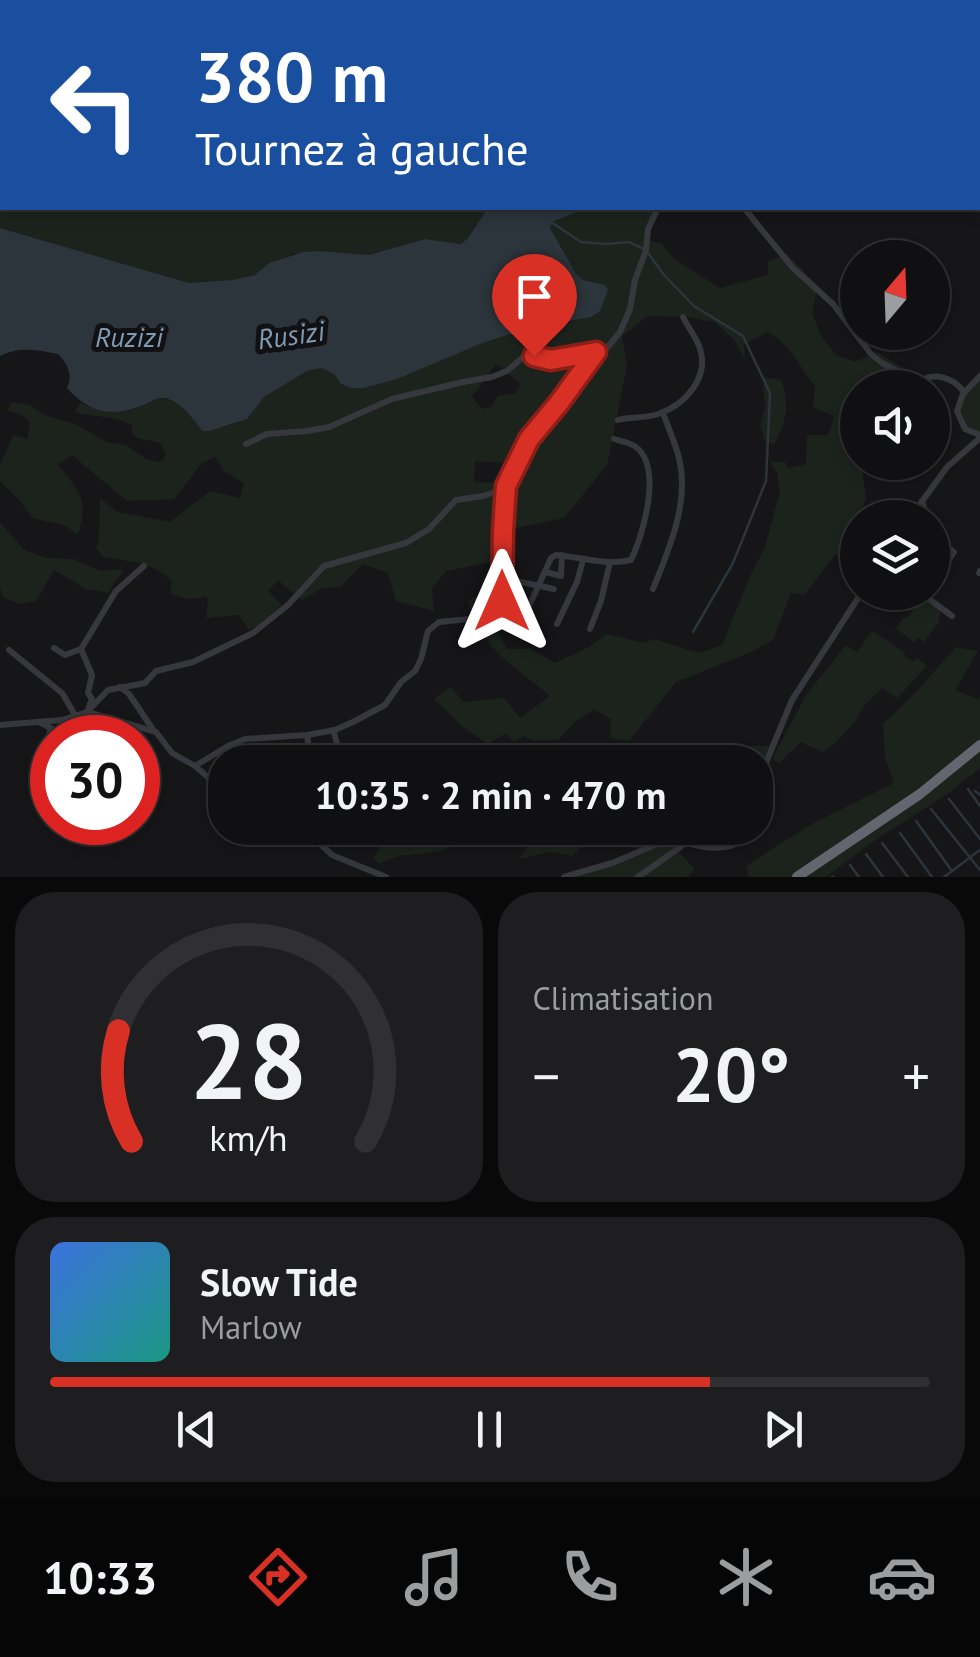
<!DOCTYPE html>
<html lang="fr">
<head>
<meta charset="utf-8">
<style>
  body { margin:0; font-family:"PT Sans",sans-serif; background:#1e1e20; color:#f1f3f6; height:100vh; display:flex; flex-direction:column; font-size:38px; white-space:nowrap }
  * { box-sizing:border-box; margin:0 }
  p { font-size:32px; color:#9c9d9f }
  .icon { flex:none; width:55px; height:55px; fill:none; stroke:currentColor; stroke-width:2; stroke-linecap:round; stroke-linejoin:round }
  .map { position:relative; height:877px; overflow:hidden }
  .sheet { display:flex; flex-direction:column; gap:15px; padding:15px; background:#09090a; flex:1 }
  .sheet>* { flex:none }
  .guide { position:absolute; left:0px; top:0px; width:980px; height:210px; box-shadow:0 5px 15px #0003,0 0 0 2px #303032; background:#1a4fa0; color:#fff; overflow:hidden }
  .needle { width:65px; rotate:19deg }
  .tools { position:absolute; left:840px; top:240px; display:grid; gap:20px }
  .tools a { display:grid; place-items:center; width:110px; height:110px; border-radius:50%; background:#101012; box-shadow:0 5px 15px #0003,0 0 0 2px #303032; font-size:50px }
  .speed { position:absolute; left:30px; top:715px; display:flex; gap:20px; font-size:50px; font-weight:700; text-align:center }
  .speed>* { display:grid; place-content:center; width:130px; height:130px; border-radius:50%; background:#101012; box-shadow:0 5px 15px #0003,0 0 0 2px #303032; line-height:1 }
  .speed .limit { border:15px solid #d22; background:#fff; color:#111 }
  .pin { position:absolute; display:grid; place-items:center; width:85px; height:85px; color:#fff; margin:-102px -42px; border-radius:50% 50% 50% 0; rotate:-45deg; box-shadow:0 0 10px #0007 }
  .pin .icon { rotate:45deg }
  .me { position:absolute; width:110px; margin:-55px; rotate:0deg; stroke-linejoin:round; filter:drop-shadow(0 0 8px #0008) }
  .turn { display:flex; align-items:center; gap:35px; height:210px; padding:0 30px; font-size:45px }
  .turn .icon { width:130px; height:130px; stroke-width:2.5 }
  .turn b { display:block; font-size:70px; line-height:85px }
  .big { font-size:75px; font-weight:700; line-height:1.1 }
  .sheet .tile { flex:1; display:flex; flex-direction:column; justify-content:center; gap:15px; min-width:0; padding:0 35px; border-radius:40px; background:#1e1e20 }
  .sheet .dial { align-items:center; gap:0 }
  .dial svg { height:260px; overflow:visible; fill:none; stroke:#303032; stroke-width:7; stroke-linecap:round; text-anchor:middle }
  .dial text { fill:#f1f3f6; stroke:none }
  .song { display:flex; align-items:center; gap:30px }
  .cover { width:120px; height:120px; border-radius:15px; background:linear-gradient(135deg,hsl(220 70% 55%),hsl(170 70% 35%)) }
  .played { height:10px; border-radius:5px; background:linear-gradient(90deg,#d93025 75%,#303032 75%) }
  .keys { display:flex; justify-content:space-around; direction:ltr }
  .heat { display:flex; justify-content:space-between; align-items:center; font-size:55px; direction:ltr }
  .sheet .tiles { flex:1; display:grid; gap:15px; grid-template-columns:1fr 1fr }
  .tile:last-child { grid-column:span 2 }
  .trip { position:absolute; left:208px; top:745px; width:565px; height:100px; border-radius:40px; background:#101012; box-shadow:0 5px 15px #0003,0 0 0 2px #303032; font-weight:700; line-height:100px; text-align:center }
  .tab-bar { display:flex; height:160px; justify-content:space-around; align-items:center; background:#060607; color:#9c9d9f }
  .tab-bar .icon { width:70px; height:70px }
  .tab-bar .selected { color:#d93025 }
  .tab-bar b { font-size:45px; color:#f1f3f6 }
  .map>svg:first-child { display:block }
  .green { fill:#1c231d; fill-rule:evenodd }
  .water { fill:#2c353c }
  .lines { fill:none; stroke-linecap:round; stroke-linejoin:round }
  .stream { stroke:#2c353c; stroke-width:2.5 }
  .minor { stroke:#37383d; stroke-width:6 }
  .highway { stroke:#63666e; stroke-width:10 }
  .route-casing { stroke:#8d1f18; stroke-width:25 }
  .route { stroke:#d93025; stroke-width:18 }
  .labels { text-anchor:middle; stroke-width:10; stroke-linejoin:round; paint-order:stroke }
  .water-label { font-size:28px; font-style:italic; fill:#7f9bb3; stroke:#111113 }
</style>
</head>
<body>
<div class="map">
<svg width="980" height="877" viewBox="0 0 980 877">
  <rect width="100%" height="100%" fill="#161618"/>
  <g class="green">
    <polygon points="0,74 2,74 2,208 488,208 468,238 461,244 425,239 369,255 320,251 294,254 269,263 255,275 232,280 189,283 0,228"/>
    <path d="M586 208H659L647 240 661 243 674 259 720 288 768 275V262L787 254 818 286 812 313 821 336 836 355 855 362 877 352 919 377 921 387 858 388V462L865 463 862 470 866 498 862 511 874 517 858 518 857 551 851 558 836 554 804 595 791 593 773 640 751 652 676 682 629 741 610 738 611 719 594 709 576 721 558 740H532L523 736 514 742 505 734 488 744 464 728 434 699 450 687 464 702 504 698 520 718 550 696C518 668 476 646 468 600L487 591H497L495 627 507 649H531L555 663 589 647 607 634 644 643 654 639 699 653 722 645 751 574 764 550 780 492 777 472 770 462H785L788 468 806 464 807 435H828L834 416 813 407 815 386C796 363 796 351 768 332L744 344 745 360 735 341 715 322 688 317 648 316 622 336 627 366 607 465 564 518 506 530 497 561 446 571 432 588 434 611 396 601 388 573 363 564 340 587 322 588 302 600 278 580 268 591 282 605 258 625 249 630 239 615 206 618 208 601 206 596C192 600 184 600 170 593L172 582C157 562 126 561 103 557L96 548 99 539 100 498 117 512 170 522 210 491 240 498 244 483 224 471 215 457 202 463 174 499 127 501 72 455 58 464C78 491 90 499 78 534L64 525 32 518 22 503 0 481V466L13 435 27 439C33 419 27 416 8 410L12 402 30 405 45 415 75 424 107 442 126 445 146 459 159 462 164 459 166 453 160 443 138 438 132 433V426C115 414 94 418 75 412L80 402C100 413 121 415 142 406 150 403 157 397 165 399 185 402 194 423 210 431L240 422 264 397 307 371 322 368 364 388 397 379 485 342 534 327 568 323 604 285 583 280 575 274 550 228 551 222ZM496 364 521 384 515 393 497 396 492 407 482 409 472 397ZM475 461 512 463 511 484 474 482Z"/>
    <path d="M763 377 781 380C790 403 787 422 774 444L765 442 760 425 765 408Z"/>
    <polygon points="978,380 980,381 980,435 971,432 959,418 959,401"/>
    <polygon points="0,522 24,550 46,558 73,559 101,571 124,569 108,593 86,589 54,570 36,601 21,604 4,598 0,588"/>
    <polygon points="922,598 941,610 938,623 924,642 918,638 914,642 896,628 904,617 907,618"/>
    <polygon points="872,631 905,653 904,656 914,662 917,658 927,666 897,698 882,688 864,706 854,723 835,743 823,752 801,742 779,763 772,759 806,695 846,645 857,652"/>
    <polygon points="956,647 978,651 955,690 978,699 980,696 980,768 950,792 871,843 826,877 749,877 746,867 752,862 810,825 894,783 885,757 883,724 917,691"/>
    <polygon points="738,746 772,746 755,781 755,762 690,762 705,752"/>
    <polygon points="577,750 603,754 603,762 548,762 543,758 551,751"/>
    <path d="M399 828H463L470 836C460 842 451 848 439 851 418 856 398 852 379 864L373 858 385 841 397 833Z"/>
    <polygon points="549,828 600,828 572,856 551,852 519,859 526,848"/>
    <polygon points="608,828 703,828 677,850 695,869 687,877 564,877 644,850 623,844"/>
  </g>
  <path class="water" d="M488 208H586L552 222 550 228 576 274 583 280 605 285 608 290 600 311 591 317 534 327 485 342 397 379 364 388H352L341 384 334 374 322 368 307 371 264 397 247 419 210 431H203C192 419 185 405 168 399 159 396 153 401 146 404 113 418 90 414 67 388 73 375 68 364 58 354 37 350 20 346 0 356V228L189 283 232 280 255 275 269 263 303 252 320 251 369 255 425 239 461 244 468 238Z"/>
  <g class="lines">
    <g class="stream">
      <polyline points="671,0 674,2"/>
      <polyline points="551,222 581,242 606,244 629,242 646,250 664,275 694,306 743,336 770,393 766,481 733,563 693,632"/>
      <polyline points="968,789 980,806"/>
      <polyline points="975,791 980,795"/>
      <polyline points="949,799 980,839"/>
      <polyline points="931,809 980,870"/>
      <polyline points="916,821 952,871"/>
      <polyline points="900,833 932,877"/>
      <polyline points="882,843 908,877"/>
      <polyline points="866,854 883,877"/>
      <polyline points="850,865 859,877"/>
      <polyline points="832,877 833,877"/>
      <polyline points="944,877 980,850"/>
    </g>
    <g class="minor">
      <polyline points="560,0 562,2"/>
      <polyline points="130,2 131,0"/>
      <polyline points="513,2 513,0"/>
      <polyline points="758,2 760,0"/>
      <polyline points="864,2 865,0"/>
      <polyline points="912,2 914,0"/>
      <polyline points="0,40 2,41"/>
      <polyline points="0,130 2,130"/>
      <path d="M744 208 793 268 833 304 871 354 882 363 919 382C934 371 954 378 964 392"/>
      <polyline points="980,376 963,394 957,411 965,429 980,435"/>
      <path d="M618 420C631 416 644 419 658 414 685 405 711 377 699 346 695 336 688 327 683 317"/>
      <polyline points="246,444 267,434 307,431 329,427 392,399 463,382 492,377 507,371 523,357 534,356 551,360 595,352"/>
      <polyline points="922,501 927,518"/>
      <polyline points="910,518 947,467 980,438"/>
      <polyline points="932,535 954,552 943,568 932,592"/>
      <polyline points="546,572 561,576 562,555"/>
      <polyline points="979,573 980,571"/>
      <polyline points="502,578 554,589"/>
      <path d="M653 589C669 549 690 502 679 458 675 442 668 427 663 413"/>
      <polyline points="932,592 929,599 952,616"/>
      <path d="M501 616 525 615 551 558 556 555C581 557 605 566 631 560 643 535 663 468 636 447 631 443 620 441 614 439"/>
      <polyline points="557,624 577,582 583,560"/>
      <polyline points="590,629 601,601 610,562"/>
      <polyline points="54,648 65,655 81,649 92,675 88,693 92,699 87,712 156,732 172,753 195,766 225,792"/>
      <polyline points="81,649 116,591 144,566"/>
      <polyline points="9,650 62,693 75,715"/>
      <polyline points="120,687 129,694 152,728"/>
      <polyline points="39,722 51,728 48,738 52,741"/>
      <polyline points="0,725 62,720 87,712 108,690 145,683 156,671 193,662 253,633 288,605 324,566 406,543 429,529 456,500 483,496 506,488 529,439 559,403 596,352 607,348 620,332 630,309 635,280 646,250 648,229 658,208"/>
      <polyline points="333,730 339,750 348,762"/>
      <polyline points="307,735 311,762"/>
      <polyline points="195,766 228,746 245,739 307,735 335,730 353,722 385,705 401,682 415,671 421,659 428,631 439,622 501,616 503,531 506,488"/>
      <polyline points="755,781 763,770 792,700 862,592"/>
      <polyline points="280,828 305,834 318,842 332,855 386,877"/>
      <polyline points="298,832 318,828"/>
      <path d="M688 843C705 848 727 852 742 840"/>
      <polyline points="564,877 612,863 696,828"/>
      <polyline points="638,877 686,843 703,828"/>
    </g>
    <polyline class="highway" points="797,877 920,794 980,745"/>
  </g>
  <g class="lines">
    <defs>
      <polyline id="route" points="502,601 503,531 506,486 529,439 559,403 596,352 551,360 534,356"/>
    </defs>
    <use href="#route" class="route-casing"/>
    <use href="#route" class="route"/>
  </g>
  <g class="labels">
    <g class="water-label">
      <text transform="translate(291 335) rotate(-8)" y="10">Rusizi</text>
      <text x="129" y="347">Ruzizi</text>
    </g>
  </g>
</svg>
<div class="tools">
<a><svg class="needle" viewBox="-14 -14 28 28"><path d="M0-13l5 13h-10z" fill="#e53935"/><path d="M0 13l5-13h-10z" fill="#9c9d9f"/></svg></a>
<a><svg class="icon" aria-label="sound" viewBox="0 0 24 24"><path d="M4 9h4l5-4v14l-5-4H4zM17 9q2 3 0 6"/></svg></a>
<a><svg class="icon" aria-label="layers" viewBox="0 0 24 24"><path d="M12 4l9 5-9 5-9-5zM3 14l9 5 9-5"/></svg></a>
</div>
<div class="speed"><div class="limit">30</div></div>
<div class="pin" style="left:534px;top:356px;background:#d93025"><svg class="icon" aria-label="arrive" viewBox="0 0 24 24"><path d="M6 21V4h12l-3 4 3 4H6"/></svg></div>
<svg class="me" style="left:502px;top:601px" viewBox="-20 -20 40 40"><path d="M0-17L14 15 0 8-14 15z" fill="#d93025" stroke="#fff" stroke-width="4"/></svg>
<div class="trip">10:35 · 2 min · 470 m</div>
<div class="guide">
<div class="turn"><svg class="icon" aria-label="left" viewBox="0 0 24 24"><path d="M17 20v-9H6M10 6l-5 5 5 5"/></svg><div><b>380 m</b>Tournez à gauche</div></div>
</div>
</div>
<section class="sheet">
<div class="tiles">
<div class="tile dial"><svg viewBox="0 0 100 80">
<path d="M14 69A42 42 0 1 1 86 69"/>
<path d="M14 69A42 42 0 0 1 10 35" stroke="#d93025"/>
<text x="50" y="56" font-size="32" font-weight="700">28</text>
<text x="50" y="72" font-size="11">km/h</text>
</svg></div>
<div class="tile"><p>Climatisation</p>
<div class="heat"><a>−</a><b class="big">20°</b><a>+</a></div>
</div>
<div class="tile">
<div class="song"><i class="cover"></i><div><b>Slow Tide</b><p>Marlow</p></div></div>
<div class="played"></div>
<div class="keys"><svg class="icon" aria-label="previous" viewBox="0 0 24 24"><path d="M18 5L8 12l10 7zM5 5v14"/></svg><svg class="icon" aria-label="pause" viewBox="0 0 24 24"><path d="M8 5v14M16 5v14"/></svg><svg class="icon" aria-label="next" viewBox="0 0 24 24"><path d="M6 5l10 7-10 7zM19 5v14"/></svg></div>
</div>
</div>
</section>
<nav class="tab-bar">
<b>10:33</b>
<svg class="icon selected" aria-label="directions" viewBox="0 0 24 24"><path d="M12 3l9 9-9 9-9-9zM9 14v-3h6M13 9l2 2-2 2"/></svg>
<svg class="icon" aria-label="music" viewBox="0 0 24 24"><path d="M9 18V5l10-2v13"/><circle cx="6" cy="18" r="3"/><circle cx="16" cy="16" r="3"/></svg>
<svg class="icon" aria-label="phone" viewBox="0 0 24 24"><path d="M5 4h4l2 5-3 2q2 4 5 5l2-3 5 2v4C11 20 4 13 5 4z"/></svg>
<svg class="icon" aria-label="climate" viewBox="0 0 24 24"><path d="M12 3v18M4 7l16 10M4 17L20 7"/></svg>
<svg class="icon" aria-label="car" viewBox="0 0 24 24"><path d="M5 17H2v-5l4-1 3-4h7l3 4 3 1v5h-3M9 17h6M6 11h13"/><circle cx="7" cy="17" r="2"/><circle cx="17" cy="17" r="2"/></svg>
</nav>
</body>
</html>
